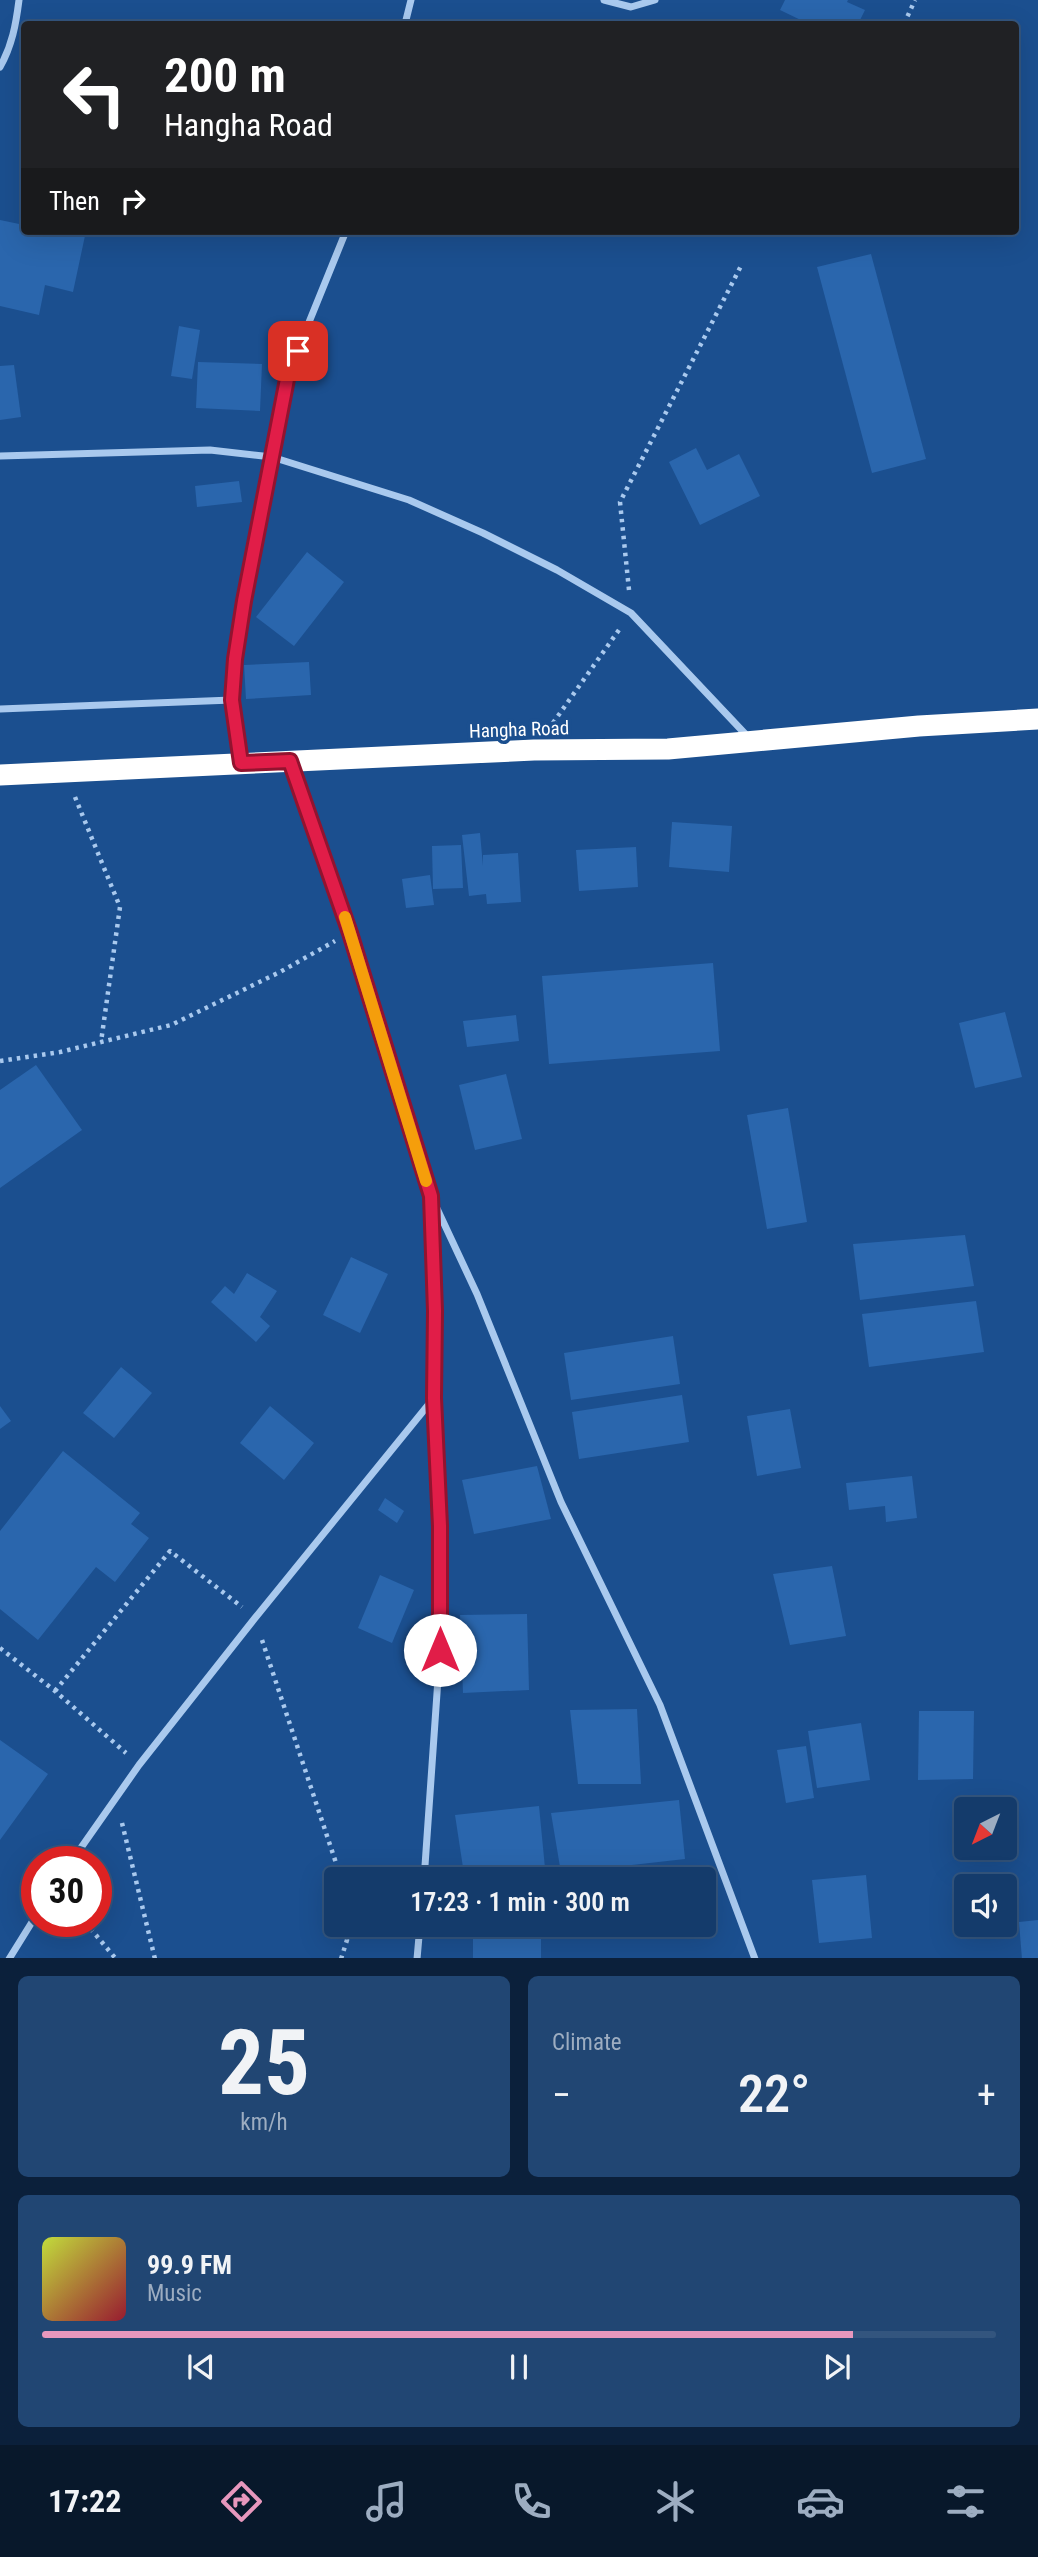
<!DOCTYPE html>
<html lang="en">
<head>
<meta charset="utf-8">
<style>
  body { margin:0; font-family:"Roboto Condensed",sans-serif; background:#214673; color:#f1f3f6; height:100vh; display:flex; flex-direction:column; font-size:26px; white-space:nowrap }
  * { box-sizing:border-box; margin:0 }
  p { font-size:23px; color:#9dadc1 }
  .icon { flex:none; width:38px; height:38px; fill:none; stroke:currentColor; stroke-width:2; stroke-linecap:round; stroke-linejoin:round }
  .map { position:relative; height:1958px; overflow:hidden }
  .drawer { display:flex; flex-direction:column; gap:18px; padding:18px; background:#0b203b; flex:1 }
  .drawer>* { flex:none }
  .banner { position:absolute; left:21px; top:21px; width:998px; height:214px; border-radius:7px; box-shadow:0 7px 28px #0002,0 0 0 2px #33557e; background:#202124; color:#fff; overflow:hidden }
  .needle { width:46px; rotate:222deg }
  .buttons { position:absolute; left:954px; top:1797px; display:grid; gap:14px }
  .buttons a { display:grid; place-items:center; width:63px; height:63px; border-radius:7px; background:#143b6b; box-shadow:0 7px 28px #0002,0 0 0 2px #33557e; font-size:35px }
  .speed { position:absolute; left:21px; top:1846px; display:flex; gap:14px; font-size:35px; font-weight:700; text-align:center }
  .speed>* { display:grid; place-content:center; width:91px; height:91px; border-radius:50%; background:#143b6b; box-shadow:0 7px 28px #0002,0 0 0 2px #33557e; line-height:1 }
  .speed .limit { border:10px solid #d22; background:#fff; color:#111 }
  .pin { position:absolute; display:grid; place-items:center; width:60px; height:60px; color:#fff; margin:-30px; border-radius:14px; box-shadow:0 4px 10px #0006 }
  .me { position:absolute; width:77px; margin:-38px; rotate:0deg; stroke-linejoin:round; filter:drop-shadow(0 0 5px #0008) }
  .turn { display:flex; align-items:center; gap:24px; height:147px; padding:0 28px; font-size:32px }
  .turn .icon { width:91px; height:91px; stroke-width:2.5 }
  .turn b { display:block; font-size:49px; line-height:60px }
  .then { display:flex; align-items:center; height:66px; padding:0 28px; background:#0003; gap:14px; font-size:26px }
  .big { font-size:52px; font-weight:600; line-height:1.1 }
  .drawer .tile { flex:1; display:flex; flex-direction:column; justify-content:center; gap:10px; min-width:0; padding:0 24px; border-radius:10px; background:#214673 }
  .drawer .dial { align-items:center; gap:0 }
  .dial b { font-size:91px; line-height:1 }
  .song { display:flex; align-items:center; gap:21px }
  .cover { width:84px; height:84px; border-radius:10px; background:linear-gradient(135deg,hsl(70 70% 55%),hsl(350 70% 35%)) }
  .played { height:7px; border-radius:4px; background:linear-gradient(90deg,#e797bd 85%,#33557e 85%) }
  .keys { display:flex; justify-content:space-around; direction:ltr }
  .heat { display:flex; justify-content:space-between; align-items:center; font-size:38px; direction:ltr }
  .drawer .tiles { flex:1; display:grid; gap:18px; grid-template-columns:1fr 1fr }
  .tile:last-child { grid-column:span 2 }
  .trip { position:absolute; left:324px; top:1867px; width:392px; height:70px; border-radius:7px; background:#143b6b; box-shadow:0 7px 28px #0002,0 0 0 2px #33557e; font-weight:600; line-height:70px; text-align:center }
  .tab-bar { display:flex; height:112px; justify-content:space-around; align-items:center; background:#08182b; color:#9dadc1 }
  .tab-bar .icon { width:49px; height:49px }
  .tab-bar .on { color:#e797bd }
  .tab-bar b { font-size:32px; color:#f1f3f6 }
  .map>svg:first-child { display:block }
  .building { fill:#2a66ad }
  .lines { fill:none; stroke-linecap:round; stroke-linejoin:round }
  .path { stroke:#a9c9ee; stroke-width:4.5; stroke-dasharray:3.5 5; stroke-linecap:butt }
  .street { stroke:#a9c9ee; stroke-width:7 }
  .highway { stroke:#fff; stroke-width:21 }
  .route-casing { stroke:#92132f; stroke-width:18 }
  .route { stroke:#e11d48; stroke-width:12 }
  .slow { stroke:#f59e0b; stroke-width:12 }
  .labels { text-anchor:middle; stroke-width:7; stroke-linejoin:round; paint-order:stroke }
  .street-label { font-size:19px; fill:#fff; stroke:#1b4f8f }
</style>
</head>
<body>
<div class="map">
<svg width="1038" height="1959" viewBox="0 0 1038 1959">
  <rect width="100%" height="100%" fill="#1b4f8f"/>
  <g class="building">
    <polygon points="785,0 848,0 847,2 865,10 858,24 809,24 780,10"/>
    <polygon points="0,220 24,225 24,231 86,231 73,292 45,285 39,315 0,306"/>
    <polygon points="871,254 926,459 872,473 817,267"/>
    <polygon points="179,326 200,330 192,379 171,376"/>
    <polygon points="198,362 262,364 260,411 196,408"/>
    <polygon points="14,365 21,417 0,420 0,366"/>
    <polygon points="696,448 707,470 739,454 760,496 700,525 669,462"/>
    <polygon points="239,481 242,502 197,507 195,486"/>
    <polygon points="307,552 344,582 294,646 256,617"/>
    <polygon points="309,662 311,695 246,699 244,665"/>
    <polygon points="672,822 732,826 729,872 669,867"/>
    <polygon points="480,833 483,866 483,855 518,853 521,902 487,904 486,894 469,896 462,835"/>
    <polygon points="461,845 463,888 433,889 432,846"/>
    <polygon points="636,847 638,887 579,891 576,850"/>
    <polygon points="430,875 434,905 406,908 402,879"/>
    <polygon points="713,963 720,1051 549,1064 542,976"/>
    <polygon points="1005,1012 1022,1077 975,1088 959,1023"/>
    <polygon points="516,1015 519,1041 467,1047 463,1021"/>
    <polygon points="36,1065 82,1130 0,1188 0,1090"/>
    <polygon points="506,1074 522,1139 475,1150 459,1085"/>
    <polygon points="788,1108 807,1222 767,1229 747,1115"/>
    <polygon points="965,1235 974,1286 860,1300 853,1244"/>
    <polygon points="351,1257 388,1274 360,1333 323,1315"/>
    <polygon points="247,1273 277,1291 260,1317 270,1326 256,1342 211,1302 225,1286 234,1294"/>
    <polygon points="976,1301 984,1352 869,1367 862,1314"/>
    <polygon points="673,1336 680,1384 571,1400 564,1353"/>
    <polygon points="121,1367 152,1393 114,1438 83,1413"/>
    <polygon points="682,1395 689,1442 579,1459 572,1412"/>
    <polygon points="0,1406 11,1421 0,1429"/>
    <polygon points="270,1406 314,1443 284,1480 240,1443"/>
    <polygon points="790,1409 801,1468 757,1476 747,1416"/>
    <polygon points="63,1451 140,1513 131,1524 149,1538 115,1582 96,1567 38,1640 0,1609 0,1531"/>
    <polygon points="537,1466 551,1519 474,1534 462,1480"/>
    <polygon points="912,1476 917,1518 886,1522 885,1506 849,1510 846,1483"/>
    <polygon points="385,1498 404,1511 397,1523 378,1510"/>
    <polygon points="832,1566 846,1636 790,1645 773,1574"/>
    <polygon points="380,1575 414,1590 392,1643 358,1628"/>
    <polygon points="527,1614 529,1690 463,1693 460,1615"/>
    <polygon points="637,1709 641,1784 578,1784 570,1710"/>
    <polygon points="919,1711 974,1711 973,1779 918,1780"/>
    <polygon points="861,1723 870,1780 817,1788 808,1731"/>
    <polygon points="0,1740 48,1774 0,1840"/>
    <polygon points="806,1746 814,1798 786,1803 777,1750"/>
    <polygon points="679,1800 685,1859 561,1873 551,1813"/>
    <polygon points="539,1806 545,1868 464,1874 455,1815"/>
    <polygon points="866,1875 872,1938 819,1943 812,1880"/>
    <polygon points="1038,1920 1038,1959 1022,1959 1019,1922"/>
    <rect x="473" y="1925" width="68" height="34"/>
  </g>
  <g class="lines">
    <g class="path">
      <polyline points="904,24 915,0"/>
      <polyline points="629,590 620,502 742,264"/>
      <polyline points="553,723 621,627"/>
      <polyline points="75,797 120,907 101,1042"/>
      <polyline points="0,1061 60,1052 171,1025 280,972 335,941"/>
      <polyline points="262,1640 336,1863 339,1880"/>
      <polyline points="0,1648 55,1691 126,1753"/>
      <polyline points="55,1691 170,1551 242,1607"/>
      <polyline points="122,1823 155,1959"/>
      <polyline points="85,1922 116,1959"/>
      <polyline points="341,1959 347,1940 345,1925"/>
    </g>
    <g class="street">
      <polyline points="604,0 631,7 655,0"/>
      <polyline points="405,24 411,0"/>
      <path d="M0 67C12 46 16 24 19 0"/>
      <polyline points="0,456 210,450 272,457 409,500 483,533 557,570 631,613 750,739"/>
      <polyline points="0,709 232,700"/>
      <polyline points="241,763 232,700 235,659 244,601 288,374 346,231"/>
      <polyline points="291,765 350,933 431,1197 435,1311 434,1398 440,1526 440,1650 424,1880"/>
      <polyline points="433,1200 477,1294 561,1502 660,1705 755,1959"/>
      <polyline points="71,1862 139,1765 255,1618 433,1399"/>
      <polyline points="9,1959 37,1914"/>
      <polyline points="417,1959 420,1925"/>
    </g>
    <polyline class="highway" points="0,775 534,750 668,749 919,726 1038,719"/>
  </g>
  <g class="lines">
    <defs>
      <polyline id="route" points="298,351 288,374 244,601 235,659 232,700 241,763 290,761 350,933 431,1196 435,1311 434,1398 440,1526 440,1650"/>
    </defs>
    <use href="#route" class="route-casing"/>
    <use href="#route" class="route"/>
    <polyline class="slow" points="345,917 426,1181"/>
  </g>
  <g class="labels">
    <g class="street-label">
      <text transform="translate(519 729) rotate(-2)" y="7">Hangha Road</text>
    </g>
  </g>
</svg>
<div class="buttons">
<a><svg class="needle" viewBox="-14 -14 28 28"><path d="M0-13l5 13h-10z" fill="#e53935"/><path d="M0 13l5-13h-10z" fill="#9dadc1"/></svg></a>
<a><svg class="icon" aria-label="sound" viewBox="0 0 24 24"><path d="M4 9h4l5-4v14l-5-4H4zM17 9q2 3 0 6"/></svg></a>
</div>
<div class="speed"><div class="limit">30</div></div>
<div class="pin" style="left:298px;top:351px;background:#d93025"><svg class="icon" aria-label="arrive" viewBox="0 0 24 24"><path d="M6 21V4h12l-3 4 3 4H6"/></svg></div>
<svg class="me" style="left:440px;top:1650px" viewBox="-20 -20 40 40"><circle r="19" fill="#fff"/><path d="M0-13L10 11 0 6-10 11z" fill="#e11d48"/></svg>
<div class="trip">17:23 · 1 min · 300 m</div>
<div class="banner">
<div class="turn"><svg class="icon" aria-label="left" viewBox="0 0 24 24"><path d="M17 20v-9H6M10 6l-5 5 5 5"/></svg><div><b>200 m</b>Hangha Road</div></div>
<div class="then">Then<svg class="icon" aria-label="right" viewBox="0 0 24 24"><path d="M7 20v-9h11M14 6l5 5-5 5"/></svg></div>
</div>
</div>
<section class="drawer">
<div class="tiles">
<div class="tile dial"><b>25</b><p>km/h</p></div>
<div class="tile"><p>Climate</p>
<div class="heat"><a>−</a><b class="big">22°</b><a>+</a></div>
</div>
<div class="tile">
<div class="song"><i class="cover"></i><div><b>99.9 FM</b><p>Music</p></div></div>
<div class="played"></div>
<div class="keys"><svg class="icon" aria-label="previous" viewBox="0 0 24 24"><path d="M18 5L8 12l10 7zM5 5v14"/></svg><svg class="icon" aria-label="pause" viewBox="0 0 24 24"><path d="M8 5v14M16 5v14"/></svg><svg class="icon" aria-label="next" viewBox="0 0 24 24"><path d="M6 5l10 7-10 7zM19 5v14"/></svg></div>
</div>
</div>
</section>
<nav class="tab-bar">
<b>17:22</b>
<svg class="icon on" aria-label="directions" viewBox="0 0 24 24"><path d="M12 3l9 9-9 9-9-9zM9 14v-3h6M13 9l2 2-2 2"/></svg>
<svg class="icon" aria-label="music" viewBox="0 0 24 24"><path d="M9 18V5l10-2v13"/><circle cx="6" cy="18" r="3"/><circle cx="16" cy="16" r="3"/></svg>
<svg class="icon" aria-label="phone" viewBox="0 0 24 24"><path d="M5 4h4l2 5-3 2q2 4 5 5l2-3 5 2v4C11 20 4 13 5 4z"/></svg>
<svg class="icon" aria-label="climate" viewBox="0 0 24 24"><path d="M12 3v18M4 7l16 10M4 17L20 7"/></svg>
<svg class="icon" aria-label="car" viewBox="0 0 24 24"><path d="M5 17H2v-5l4-1 3-4h7l3 4 3 1v5h-3M9 17h6M6 11h13"/><circle cx="7" cy="17" r="2"/><circle cx="17" cy="17" r="2"/></svg>
<svg class="icon" aria-label="filters" viewBox="0 0 24 24"><path d="M4 7h16M4 17h16"/><circle cx="9" cy="7" r="2"/><circle cx="15" cy="17" r="2"/></svg>
</nav>
</body>
</html>
